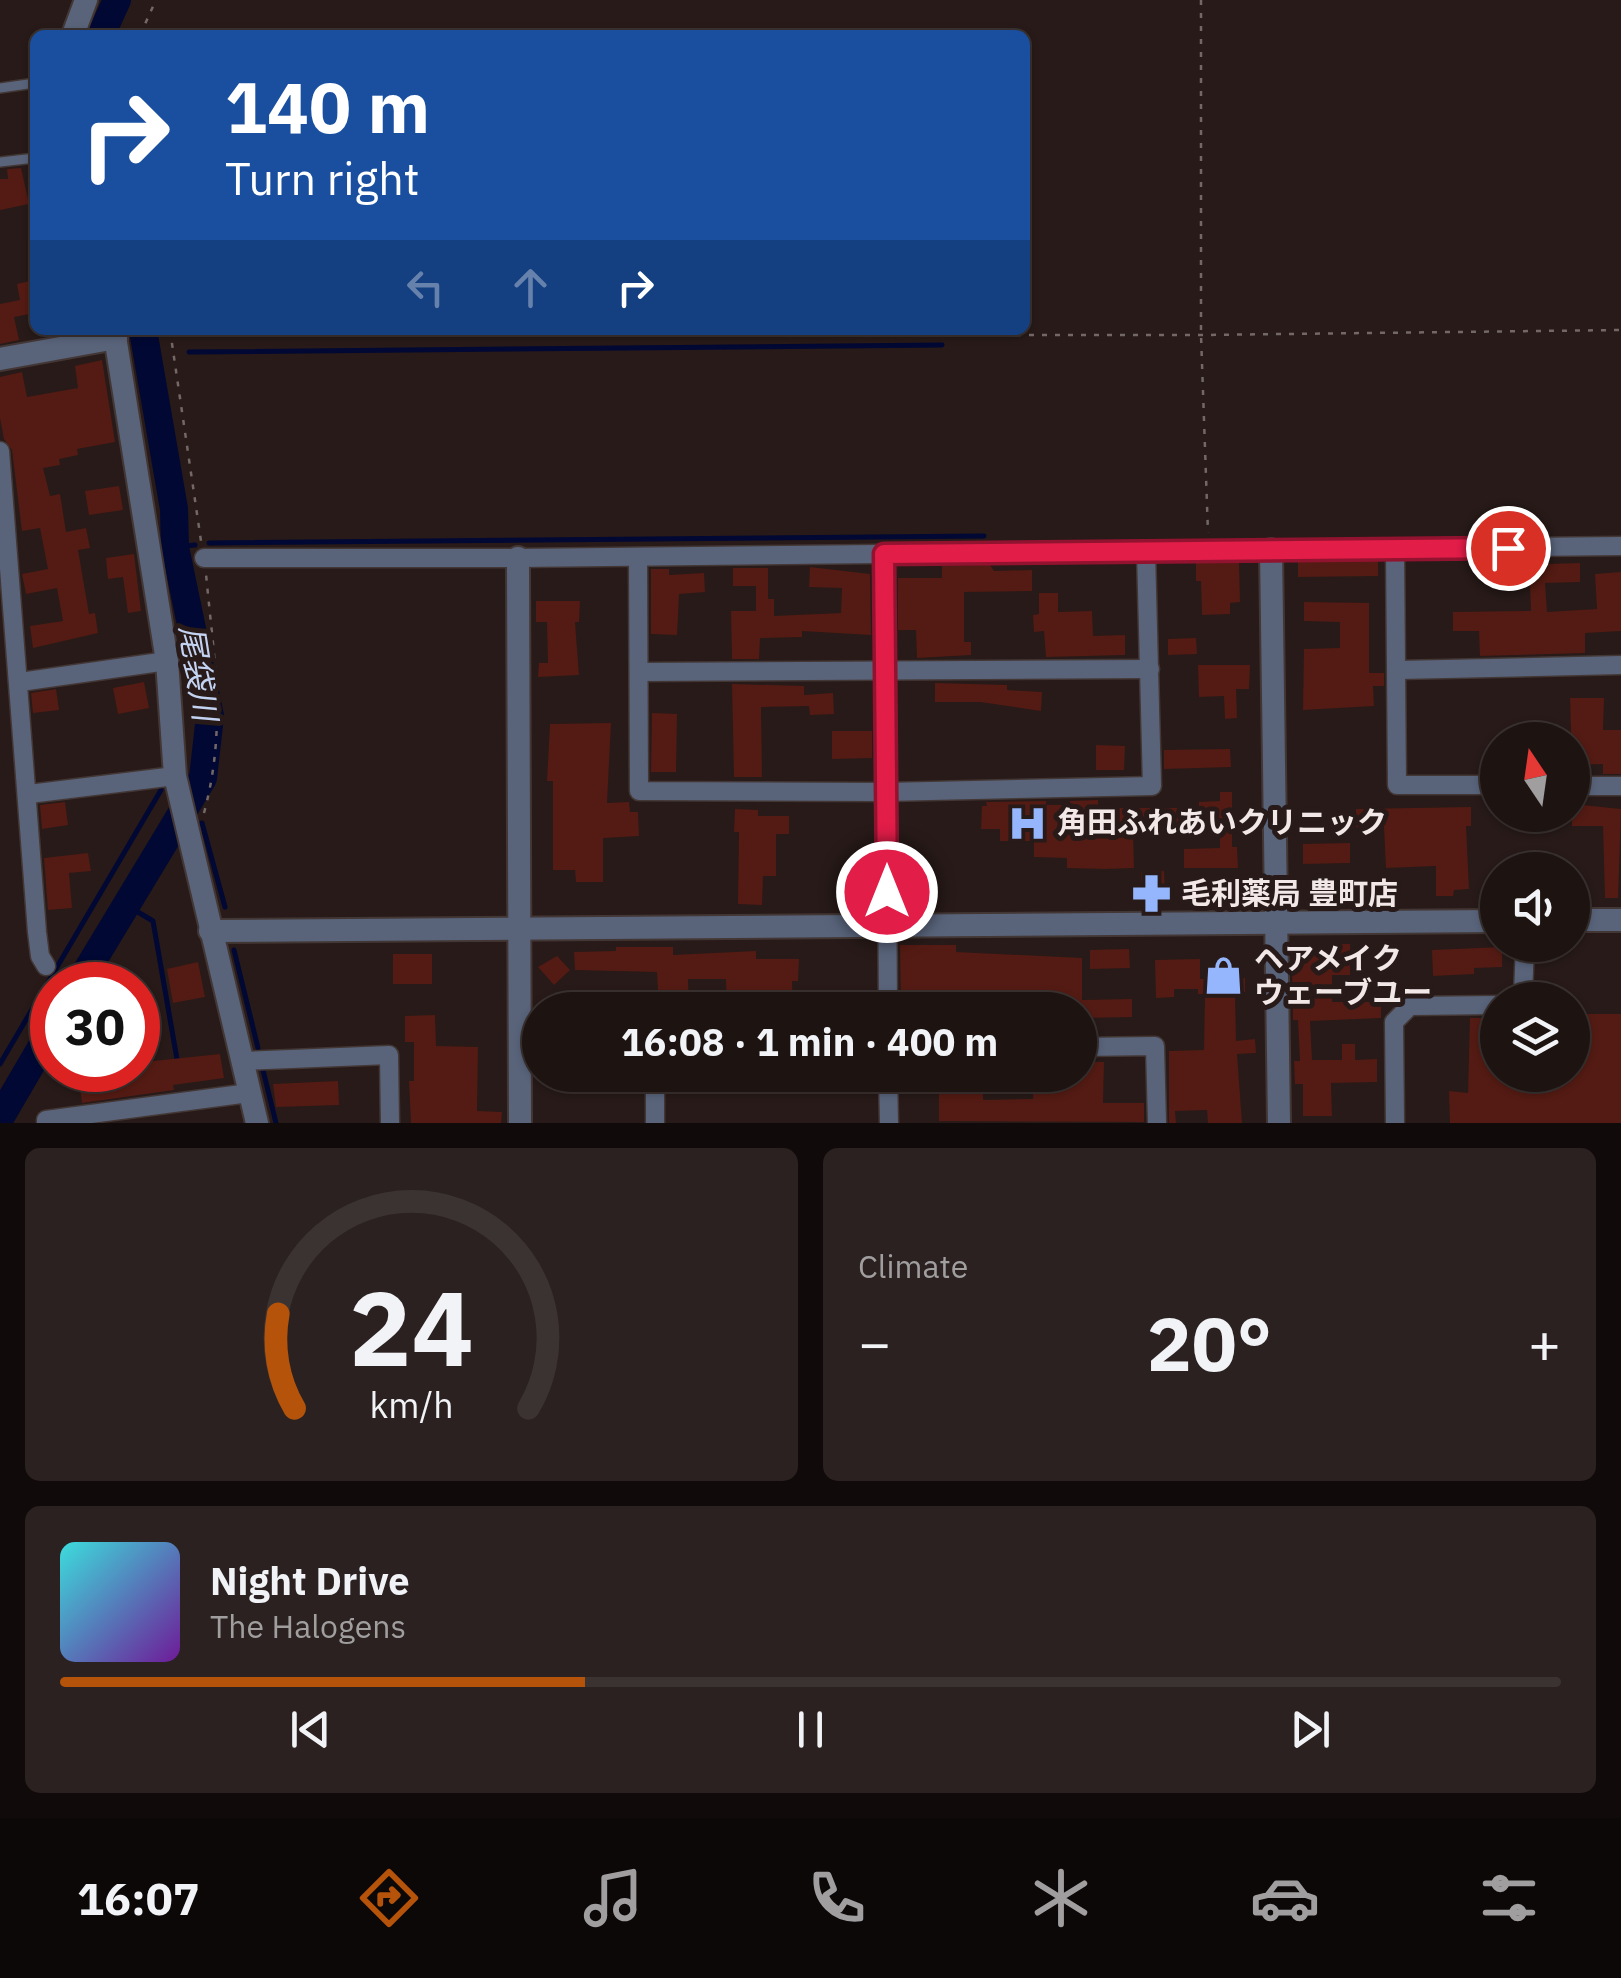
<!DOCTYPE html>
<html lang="en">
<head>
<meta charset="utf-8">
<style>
  body { margin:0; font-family:"IBM Plex Sans","Noto Sans JP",sans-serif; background:#2a2120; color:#f1f3f6; height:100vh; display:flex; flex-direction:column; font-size:38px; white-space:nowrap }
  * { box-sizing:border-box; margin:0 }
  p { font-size:32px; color:#a09e9f }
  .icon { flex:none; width:55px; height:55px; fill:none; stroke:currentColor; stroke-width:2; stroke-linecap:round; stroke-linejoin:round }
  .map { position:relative; height:1123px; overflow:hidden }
  .sheet { display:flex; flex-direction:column; gap:25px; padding:25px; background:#100b0a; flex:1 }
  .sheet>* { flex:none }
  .hud { position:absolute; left:30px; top:30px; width:1000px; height:305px; border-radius:15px; box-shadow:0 2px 8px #0004,0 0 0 2px #3b3332; background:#1a4fa0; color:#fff; overflow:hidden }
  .needle { width:65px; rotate:347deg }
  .controls { position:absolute; left:1480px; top:722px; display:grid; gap:20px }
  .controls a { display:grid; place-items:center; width:110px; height:110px; border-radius:50%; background:#1d1412; box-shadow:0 2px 8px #0004,0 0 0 2px #3b3332; font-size:50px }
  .speed { position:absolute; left:30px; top:962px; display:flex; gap:20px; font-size:50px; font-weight:700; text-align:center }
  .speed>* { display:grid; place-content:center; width:130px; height:130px; border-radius:50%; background:#1d1412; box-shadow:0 2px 8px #0004,0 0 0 2px #3b3332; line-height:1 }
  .speed .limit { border:15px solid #d22; background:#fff; color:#111 }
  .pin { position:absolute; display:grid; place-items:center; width:85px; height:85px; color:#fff; margin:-42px; border:5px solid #fff; border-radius:50%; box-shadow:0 2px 10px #0007 }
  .me { position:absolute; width:110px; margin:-55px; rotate:0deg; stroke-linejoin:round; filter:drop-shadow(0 0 8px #0008) }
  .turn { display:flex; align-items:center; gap:35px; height:210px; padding:0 30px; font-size:45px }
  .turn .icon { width:130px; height:130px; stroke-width:2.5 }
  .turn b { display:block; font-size:70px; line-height:85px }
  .lanes { display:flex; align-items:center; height:95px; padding:0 30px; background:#0003; justify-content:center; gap:50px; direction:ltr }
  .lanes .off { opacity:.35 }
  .big { font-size:75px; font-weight:700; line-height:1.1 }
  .sheet .widget { flex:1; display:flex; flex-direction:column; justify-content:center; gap:15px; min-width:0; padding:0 35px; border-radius:15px; background:#2a2120 }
  .sheet .dial { align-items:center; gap:0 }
  .dial svg { height:260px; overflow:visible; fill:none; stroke:#3b3332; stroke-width:7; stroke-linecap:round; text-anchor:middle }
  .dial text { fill:#f1f3f6; stroke:none }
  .song { display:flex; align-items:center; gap:30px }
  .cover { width:120px; height:120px; border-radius:15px; background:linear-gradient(135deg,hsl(180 70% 55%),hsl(280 70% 35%)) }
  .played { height:10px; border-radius:5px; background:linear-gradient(90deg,#b45309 35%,#3b3332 35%) }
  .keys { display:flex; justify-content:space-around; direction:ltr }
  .heat { display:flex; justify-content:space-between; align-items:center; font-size:55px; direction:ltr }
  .sheet .tiles { flex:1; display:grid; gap:25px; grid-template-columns:1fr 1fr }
  .widget:last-child { grid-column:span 2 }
  .trip { position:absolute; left:522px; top:992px; width:575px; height:100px; border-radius:50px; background:#1d1412; box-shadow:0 2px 8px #0004,0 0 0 2px #3b3332; font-weight:700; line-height:100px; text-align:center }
  .tab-bar { display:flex; height:160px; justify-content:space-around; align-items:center; background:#0c0807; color:#a09e9f }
  .tab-bar .icon { width:70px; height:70px }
  .tab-bar .selected { color:#b45309 }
  .tab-bar b { font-size:45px; color:#f1f3f6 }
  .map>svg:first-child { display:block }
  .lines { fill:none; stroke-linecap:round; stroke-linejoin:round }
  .stream { stroke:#010833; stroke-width:5 }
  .river { stroke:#010833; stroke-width:28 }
  .building { fill:#531b13 }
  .service-casing { stroke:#433735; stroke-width:12 }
  .minor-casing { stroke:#433735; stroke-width:21 }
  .tertiary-casing { stroke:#433735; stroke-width:26 }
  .path { stroke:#736866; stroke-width:2.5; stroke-dasharray:5 8; stroke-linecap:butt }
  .service { stroke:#59647b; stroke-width:9 }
  .minor { stroke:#59647b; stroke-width:18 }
  .tertiary { stroke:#59647b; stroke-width:22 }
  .route-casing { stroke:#92132f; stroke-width:25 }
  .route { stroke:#e11d48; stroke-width:18 }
  .labels { text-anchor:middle; stroke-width:10; stroke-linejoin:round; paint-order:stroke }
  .poi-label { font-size:30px; font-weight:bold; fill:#f2e8e7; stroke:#271a18; text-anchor:start }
  .water-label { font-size:32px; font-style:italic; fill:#c3d2f1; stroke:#271a18 }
</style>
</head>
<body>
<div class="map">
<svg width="1621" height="1123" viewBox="0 0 1621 1123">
  <rect width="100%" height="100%" fill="#271a18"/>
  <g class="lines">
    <g class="stream">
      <polyline points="189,352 942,345"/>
      <polyline points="209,543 984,536"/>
      <polyline points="175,547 195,545"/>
      <polyline points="194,793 198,807"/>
      <polyline points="202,823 225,907"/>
      <polyline points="126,905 153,921 178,1065"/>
      <polyline points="234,950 258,1048"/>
      <polyline points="0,1064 161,790"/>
      <polyline points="262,1066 276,1123"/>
    </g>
    <g class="river">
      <polyline points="101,35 117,0"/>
      <polyline points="78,985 203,778 210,716 175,547 174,509 143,330"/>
      <polyline points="0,1118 52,1029"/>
    </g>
  </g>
  <g class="building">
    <polygon points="21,168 29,204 0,210 0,179 8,179 7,169"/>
    <polygon points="35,280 35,313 14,317 19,340 0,344 0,304 20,300 17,284"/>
    <polygon points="102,360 115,442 77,449 78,455 59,459 60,465 43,468 50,496 60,494 66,532 86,528 90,548 78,550 89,614 95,613 98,633 33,648 30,626 63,621 57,588 26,594 22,574 48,569 40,528 22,531 12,450 4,439 0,418 0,377 22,372 27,397 78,388 75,366"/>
    <polygon points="119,486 123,510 89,515 85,491"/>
    <polygon points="134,554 141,611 128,613 123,577 108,579 106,558"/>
    <polygon points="1378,561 1378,576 1298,577 1298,562"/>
    <polygon points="1196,563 1239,563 1240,602 1230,603 1230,614 1202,615 1201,581 1196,581"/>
    <polygon points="1580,563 1580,582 1545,583 1547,612 1597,609 1595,574 1621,572 1621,631 1585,633 1585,653 1480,656 1479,631 1453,631 1453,612 1531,611 1530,585 1490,585 1490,566 1520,566 1520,570 1548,568 1548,564"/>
    <polygon points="990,565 994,571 1032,570 1032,591 964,592 964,642 971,642 971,655 917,658 916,630 898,630 898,578 942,578 942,566"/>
    <polygon points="810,567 870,574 871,635 802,631 802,637 760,638 759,659 732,659 731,611 756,611 756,586 733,586 733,568 768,568 768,599 774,599 774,616 841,613 842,588 809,587"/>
    <polygon points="651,569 669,569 669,575 704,573 705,592 679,594 677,635 651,634"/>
    <polygon points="1039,593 1058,593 1058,612 1092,611 1093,636 1125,635 1125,655 1046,657 1044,631 1034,632 1033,615 1039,614"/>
    <polygon points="536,601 580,601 579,622 575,622 579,675 538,677 539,663 548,663 547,622 536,622"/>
    <polygon points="1304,602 1369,603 1369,673 1384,673 1384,686 1373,686 1374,706 1303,710 1304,649 1340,648 1340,622 1304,621"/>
    <polygon points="1196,638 1197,654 1168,655 1168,639"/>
    <polygon points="1198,665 1250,665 1249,689 1236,689 1237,718 1225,719 1224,696 1199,697"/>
    <polygon points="144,682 149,708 118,714 113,688"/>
    <polygon points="935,683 1007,685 1007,690 1042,692 1041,711 980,702 935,702"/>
    <polygon points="732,684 804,686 804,695 833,693 834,714 810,715 809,706 761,707 762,777 734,777"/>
    <polygon points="56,689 59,710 33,713 31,693"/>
    <polygon points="1570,698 1604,698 1603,730 1621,730 1621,774 1603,774 1603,764 1572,765"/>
    <polygon points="652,713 677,714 676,772 651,772"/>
    <polygon points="611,723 607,803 629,802 630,812 638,812 639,836 603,838 603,882 576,882 575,870 553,870 553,781 547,781 550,724"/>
    <polygon points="832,731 872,731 872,758 832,759"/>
    <polygon points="1096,745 1125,746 1124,770 1096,770"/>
    <polygon points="1230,749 1231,767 1164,769 1164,750"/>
    <polygon points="1220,792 1232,792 1232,847 1237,847 1238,868 1184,868 1184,849 1220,848 1220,818 1199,818 1199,802 1220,801"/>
    <polygon points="1098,800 1098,808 1192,808 1192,825 1133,831 1134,868 1105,869 1067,868 1067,858 1034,857 1034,841 1000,841 1000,829 981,829 982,806 987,806 986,802 1046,801 1046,805 1070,805 1070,801"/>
    <polygon points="65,802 68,825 42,829 40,805"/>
    <polygon points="1572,804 1621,809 1618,898 1605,898 1603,826 1572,826"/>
    <polygon points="1471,807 1471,826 1466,826 1469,889 1454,890 1453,896 1436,896 1436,866 1386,868 1384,827 1356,827 1356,809"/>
    <polygon points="735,809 758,810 758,816 789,816 789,834 776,834 776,876 763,876 762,905 738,904 739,832 734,832"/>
    <polygon points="1350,843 1350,863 1303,864 1303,844"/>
    <polygon points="88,853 91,871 69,873 72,908 48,910 44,858"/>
    <polygon points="1164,871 1165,896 1142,896 1141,872"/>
    <polygon points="1336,944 1350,944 1350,975 1332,975 1332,1002 1381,1002 1381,1018 1310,1021 1312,1060 1342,1060 1342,1044 1355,1044 1355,1060 1377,1059 1377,1082 1331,1083 1332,1116 1303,1116 1303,1084 1295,1084 1294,1061 1300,1061 1298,1020 1293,1020 1292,964 1308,963 1308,949 1336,949"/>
    <polygon points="900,945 956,945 956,952 1082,958 1082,1000 1132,999 1132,1017 1080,1018 1080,1010 901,1010"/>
    <polygon points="616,947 673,947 673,955 756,951 756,959 799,959 798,981 792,981 793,1010 727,1010 726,979 688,979 689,1010 659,1010 657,972 575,970 574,952 616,951"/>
    <polygon points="1502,947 1502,967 1474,968 1474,974 1433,976 1432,950"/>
    <polygon points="1129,949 1130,968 1090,969 1090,950"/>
    <rect x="393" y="954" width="39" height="30"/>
    <polygon points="557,956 570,970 554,985 538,967"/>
    <polygon points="1200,959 1200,979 1245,978 1245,992 1235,993 1236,1041 1255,1039 1256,1053 1237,1054 1242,1123 1208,1123 1207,1110 1175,1111 1176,1123 1169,1123 1169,1051 1204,1050 1205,994 1198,994 1198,989 1174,989 1174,997 1156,998 1155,960"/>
    <polygon points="198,962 205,997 173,1003 167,969"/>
    <polygon points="1572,1014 1621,1014 1621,1123 1450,1123 1449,1091 1468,1093 1470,1018 1498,1018 1498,1075 1572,1075"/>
    <polygon points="435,1015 436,1046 478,1047 477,1111 502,1112 501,1123 411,1123 409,1081 414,1081 414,1042 405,1042 405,1016"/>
    <polygon points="220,1054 224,1078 173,1085 174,1090 82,1103 78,1070 145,1070 144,1062"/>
    <polygon points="1080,1062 1104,1062 1103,1103 1144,1103 1144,1122 939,1121 939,1075 983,1075 983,1100 1033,1099 1034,1075 1080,1075"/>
    <polygon points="338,1081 339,1105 276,1107 273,1084"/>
  </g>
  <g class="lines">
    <defs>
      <g id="service">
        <polyline points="0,88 35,83"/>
        <polyline points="0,162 35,158"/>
      </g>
      <g id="minor">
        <polyline points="0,451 37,932 40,956 46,966"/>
        <polyline points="1395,549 1397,785 1498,785"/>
        <polyline points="885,554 888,1010"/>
        <polyline points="638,557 639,791 886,792 1152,786 1146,551"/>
        <polyline points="204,558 518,558 1621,546"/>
        <polyline points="1398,670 1621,665"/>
        <polyline points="639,672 1150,669"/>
        <polyline points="20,682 167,661"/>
        <polyline points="1572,786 1621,786"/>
        <polyline points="29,794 175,776"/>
        <polyline points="1517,1000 1523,994 1525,945"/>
        <polyline points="1080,1047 1155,1046 1157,1123"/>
        <polyline points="241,1061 389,1055 390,1123"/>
        <polyline points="655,1075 655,1123"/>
        <polyline points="888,1075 889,1123"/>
        <polyline points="46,1123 46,1120 249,1093"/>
        <polyline points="1395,1123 1394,1022 1410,1006 1498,1005"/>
      </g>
      <g id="tertiary">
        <polyline points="73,35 86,0"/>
        <polyline points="114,330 167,661 175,776 257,1123"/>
        <polyline points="0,359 116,338"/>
        <polyline points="1271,550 1279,1123"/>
        <polyline points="518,558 520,1123"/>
        <polyline points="1572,920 1621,920"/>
        <polyline points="210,931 1498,921"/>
      </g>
    </defs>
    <use href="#service" class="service-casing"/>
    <use href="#minor" class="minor-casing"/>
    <use href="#tertiary" class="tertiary-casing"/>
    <g class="path">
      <polyline points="1201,0 1201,335 1208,533"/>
      <polyline points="140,35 156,0"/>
      <polyline points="170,330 201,541"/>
      <polyline points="171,335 1201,335 1621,330"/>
      <path d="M204 813C227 727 214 661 206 574"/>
    </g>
    <use href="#service" class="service"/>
    <use href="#minor" class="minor"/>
    <use href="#tertiary" class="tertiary"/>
  </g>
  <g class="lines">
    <defs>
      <polyline id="route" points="887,892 884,554 1508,548"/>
    </defs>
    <use href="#route" class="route-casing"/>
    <use href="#route" class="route"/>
  </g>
  <defs>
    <symbol id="hospital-bare" viewBox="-9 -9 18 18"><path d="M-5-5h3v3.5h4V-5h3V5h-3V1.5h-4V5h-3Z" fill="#95b6fd" stroke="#271a18" stroke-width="2.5" paint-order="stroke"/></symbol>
    <symbol id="pharmacy-bare" viewBox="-9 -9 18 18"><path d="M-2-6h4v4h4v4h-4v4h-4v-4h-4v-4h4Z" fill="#95b6fd" stroke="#271a18" stroke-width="2.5" paint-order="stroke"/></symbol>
    <symbol id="shop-bare" viewBox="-9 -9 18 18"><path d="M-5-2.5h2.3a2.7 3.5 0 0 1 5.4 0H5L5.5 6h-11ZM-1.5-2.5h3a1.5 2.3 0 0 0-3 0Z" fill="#95b6fd" stroke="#271a18" stroke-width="2.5" paint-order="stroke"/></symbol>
  </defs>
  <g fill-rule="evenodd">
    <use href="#hospital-bare" x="1000" y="796" width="55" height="55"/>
    <use href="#pharmacy-bare" x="1124" y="866" width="55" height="55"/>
    <use href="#shop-bare" x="1196" y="948" width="55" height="55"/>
  </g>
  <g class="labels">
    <g class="poi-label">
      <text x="1057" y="833">角田ふれあいクリニック</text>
      <text x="1181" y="904">毛利薬局 豊町店</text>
      <text x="1254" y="969">ヘアメイク<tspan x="1254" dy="34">ウェーブユー</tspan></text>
    </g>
    <g class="water-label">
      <text transform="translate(198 673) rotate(81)" y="11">尾袋川</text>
    </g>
  </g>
</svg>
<div class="controls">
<a><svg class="needle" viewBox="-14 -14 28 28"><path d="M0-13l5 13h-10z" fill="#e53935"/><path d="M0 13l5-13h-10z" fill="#a09e9f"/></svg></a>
<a><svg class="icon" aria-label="sound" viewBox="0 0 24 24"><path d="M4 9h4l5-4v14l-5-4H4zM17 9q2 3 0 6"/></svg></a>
<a><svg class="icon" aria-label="layers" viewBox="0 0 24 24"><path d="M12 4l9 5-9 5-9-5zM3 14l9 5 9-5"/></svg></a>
</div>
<div class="speed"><div class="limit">30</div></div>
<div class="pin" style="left:1508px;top:548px;background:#d93025"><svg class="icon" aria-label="arrive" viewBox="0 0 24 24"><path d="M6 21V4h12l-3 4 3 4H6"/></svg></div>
<svg class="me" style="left:887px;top:892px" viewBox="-20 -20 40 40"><circle r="17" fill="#e11d48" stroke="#fff" stroke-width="3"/><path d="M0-11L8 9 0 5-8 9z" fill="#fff"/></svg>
<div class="trip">16:08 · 1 min · 400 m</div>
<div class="hud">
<div class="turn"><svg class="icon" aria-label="right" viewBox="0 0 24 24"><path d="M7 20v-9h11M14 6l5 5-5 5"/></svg><div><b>140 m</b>Turn right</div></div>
<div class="lanes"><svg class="icon off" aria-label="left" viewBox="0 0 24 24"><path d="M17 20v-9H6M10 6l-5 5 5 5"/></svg><svg class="icon off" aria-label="ahead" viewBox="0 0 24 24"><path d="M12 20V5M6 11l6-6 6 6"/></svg><svg class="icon" aria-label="right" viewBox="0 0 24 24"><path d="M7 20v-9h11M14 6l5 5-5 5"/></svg></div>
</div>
</div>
<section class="sheet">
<div class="tiles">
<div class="widget dial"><svg viewBox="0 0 100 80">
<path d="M14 69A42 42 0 1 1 86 69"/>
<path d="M14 69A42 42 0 0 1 9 40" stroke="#b45309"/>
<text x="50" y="56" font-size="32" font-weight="700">24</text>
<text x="50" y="72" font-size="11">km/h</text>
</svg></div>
<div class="widget"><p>Climate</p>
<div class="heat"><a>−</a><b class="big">20°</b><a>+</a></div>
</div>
<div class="widget">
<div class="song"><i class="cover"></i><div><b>Night Drive</b><p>The Halogens</p></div></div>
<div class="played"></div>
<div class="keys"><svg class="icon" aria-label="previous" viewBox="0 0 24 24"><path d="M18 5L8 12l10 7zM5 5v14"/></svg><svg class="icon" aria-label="pause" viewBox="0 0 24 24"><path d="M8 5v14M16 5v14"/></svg><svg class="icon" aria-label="next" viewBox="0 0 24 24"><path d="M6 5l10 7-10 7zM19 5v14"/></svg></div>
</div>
</div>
</section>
<nav class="tab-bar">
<b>16:07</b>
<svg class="icon selected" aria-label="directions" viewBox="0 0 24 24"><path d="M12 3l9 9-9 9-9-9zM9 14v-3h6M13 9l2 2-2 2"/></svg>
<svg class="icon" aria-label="music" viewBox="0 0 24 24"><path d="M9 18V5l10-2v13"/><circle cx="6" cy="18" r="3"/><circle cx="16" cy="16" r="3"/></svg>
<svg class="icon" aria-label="phone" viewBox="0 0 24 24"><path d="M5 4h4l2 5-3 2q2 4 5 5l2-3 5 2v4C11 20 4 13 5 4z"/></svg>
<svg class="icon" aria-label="climate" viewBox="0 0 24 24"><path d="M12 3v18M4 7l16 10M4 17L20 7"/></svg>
<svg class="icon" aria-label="car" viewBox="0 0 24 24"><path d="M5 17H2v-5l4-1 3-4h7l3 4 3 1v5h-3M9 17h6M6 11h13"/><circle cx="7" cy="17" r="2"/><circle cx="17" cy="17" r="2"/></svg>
<svg class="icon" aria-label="filters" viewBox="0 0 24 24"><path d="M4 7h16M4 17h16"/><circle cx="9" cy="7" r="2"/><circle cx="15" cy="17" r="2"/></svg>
</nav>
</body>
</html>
